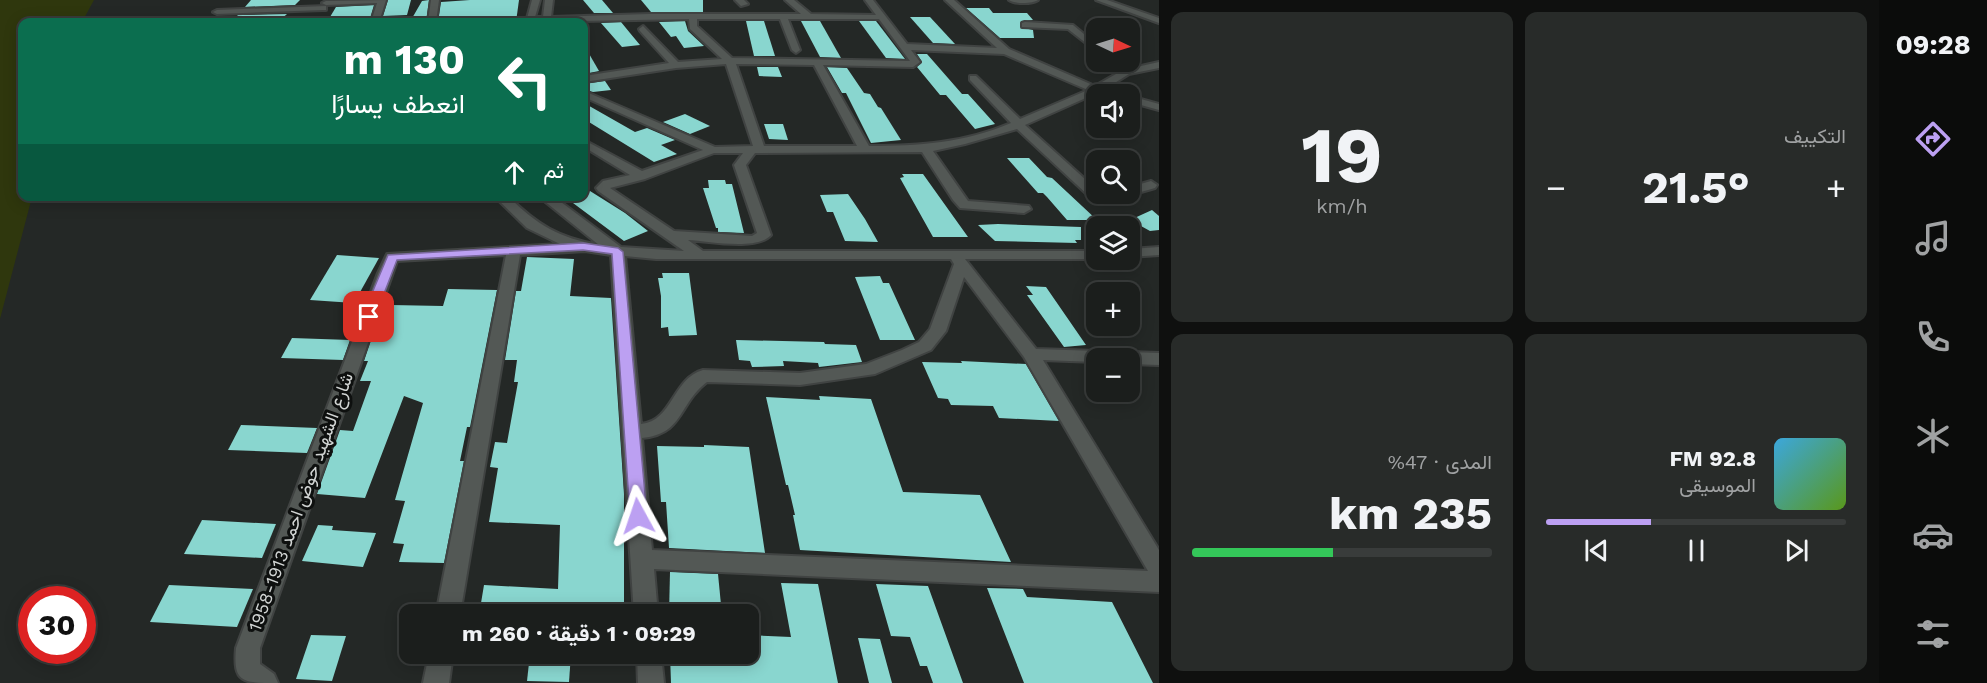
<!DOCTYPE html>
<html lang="ar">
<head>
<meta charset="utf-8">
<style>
  body { margin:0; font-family:"Work Sans",Vazirmatn,sans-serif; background:#282b29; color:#f1f3f6; direction:rtl; height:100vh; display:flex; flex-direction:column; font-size:22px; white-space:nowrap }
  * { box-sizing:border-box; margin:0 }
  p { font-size:20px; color:#a0a2a3 }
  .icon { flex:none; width:33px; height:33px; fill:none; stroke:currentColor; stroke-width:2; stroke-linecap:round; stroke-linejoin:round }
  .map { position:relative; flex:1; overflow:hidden; direction:ltr }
  .details { display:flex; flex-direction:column; gap:12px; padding:12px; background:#0f100f; width:720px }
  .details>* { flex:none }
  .top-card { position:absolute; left:18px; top:18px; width:570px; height:183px; border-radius:12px; box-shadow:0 3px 15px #0003,0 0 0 2px #393c3b; direction:rtl; background:#0b6e4f; color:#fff; overflow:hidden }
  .needle { width:39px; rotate:94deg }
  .controls { position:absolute; left:1086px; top:18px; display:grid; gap:12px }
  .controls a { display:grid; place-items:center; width:54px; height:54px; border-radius:12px; background:#1b1e1c; box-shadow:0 3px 15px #0003,0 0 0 2px #393c3b; font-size:30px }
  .speed { position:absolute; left:18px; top:586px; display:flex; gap:12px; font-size:30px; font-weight:700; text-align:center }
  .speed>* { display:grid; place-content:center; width:78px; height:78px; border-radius:50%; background:#1b1e1c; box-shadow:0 3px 15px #0003,0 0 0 2px #393c3b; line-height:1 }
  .speed .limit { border:9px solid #d22; background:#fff; color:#111 }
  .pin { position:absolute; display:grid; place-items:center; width:51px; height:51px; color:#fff; margin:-26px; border-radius:12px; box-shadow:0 3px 9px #0006 }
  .me { position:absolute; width:66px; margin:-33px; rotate:355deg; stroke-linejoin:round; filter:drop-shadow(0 0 4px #0008) }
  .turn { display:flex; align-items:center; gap:21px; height:126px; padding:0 24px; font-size:27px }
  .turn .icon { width:78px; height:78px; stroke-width:2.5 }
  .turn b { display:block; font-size:42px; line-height:51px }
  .then { display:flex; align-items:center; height:57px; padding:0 24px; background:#0003; gap:12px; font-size:22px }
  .big { font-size:45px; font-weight:700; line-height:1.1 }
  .details .widget { flex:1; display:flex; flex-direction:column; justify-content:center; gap:9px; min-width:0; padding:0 21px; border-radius:12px; background:#282b29 }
  .details .dial { align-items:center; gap:0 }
  .dial b { font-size:78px; line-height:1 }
  .song { display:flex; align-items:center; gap:18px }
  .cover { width:72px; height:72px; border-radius:9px; background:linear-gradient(135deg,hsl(200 70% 55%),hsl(90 70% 35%)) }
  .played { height:6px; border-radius:3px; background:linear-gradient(90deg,#bca0f2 35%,#393c3b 35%) }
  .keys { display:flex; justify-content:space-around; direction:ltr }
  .heat { display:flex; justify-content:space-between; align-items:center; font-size:33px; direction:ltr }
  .charge { height:9px; border-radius:4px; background:linear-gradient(90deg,#34c759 47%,#393c3b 0) }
  .details .tiles { flex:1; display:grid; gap:12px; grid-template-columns:repeat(2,1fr) }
  .trip { position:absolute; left:399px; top:604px; width:360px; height:60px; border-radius:12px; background:#1b1e1c; box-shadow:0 3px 15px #0003,0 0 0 2px #393c3b; font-weight:700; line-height:60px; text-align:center; direction:rtl }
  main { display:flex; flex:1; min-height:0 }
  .menu { display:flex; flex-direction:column; width:108px; justify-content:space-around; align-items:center; background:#0b0c0b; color:#a0a2a3 }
  .menu .icon { width:42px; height:42px }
  .menu .current { color:#bca0f2 }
  .menu b { font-size:27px; color:#f1f3f6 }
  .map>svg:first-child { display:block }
  .green { fill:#2f370d }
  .building { fill:#89d6cf }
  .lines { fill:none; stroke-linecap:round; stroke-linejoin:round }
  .minor-casing { stroke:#404342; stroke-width:4 }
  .minor { fill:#535855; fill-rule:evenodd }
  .route { fill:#bca0f2; stroke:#7a689d; stroke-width:1.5 }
  .labels { text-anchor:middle; stroke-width:6; stroke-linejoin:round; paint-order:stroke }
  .street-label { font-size:18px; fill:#d1d4d3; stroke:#0e100f }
</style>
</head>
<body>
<main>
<nav class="menu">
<b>09:28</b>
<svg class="icon current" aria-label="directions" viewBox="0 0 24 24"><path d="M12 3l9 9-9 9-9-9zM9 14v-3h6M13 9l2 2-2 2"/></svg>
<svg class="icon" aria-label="music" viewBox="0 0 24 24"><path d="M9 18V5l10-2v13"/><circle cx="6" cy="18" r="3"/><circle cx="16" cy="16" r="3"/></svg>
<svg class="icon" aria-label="phone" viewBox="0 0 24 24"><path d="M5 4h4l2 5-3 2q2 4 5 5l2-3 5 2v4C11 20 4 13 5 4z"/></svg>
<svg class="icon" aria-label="climate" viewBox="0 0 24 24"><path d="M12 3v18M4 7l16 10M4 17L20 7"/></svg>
<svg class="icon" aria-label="car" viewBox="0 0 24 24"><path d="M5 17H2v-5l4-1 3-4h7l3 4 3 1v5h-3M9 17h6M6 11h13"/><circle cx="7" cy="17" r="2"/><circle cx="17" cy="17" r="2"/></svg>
<svg class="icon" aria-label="filters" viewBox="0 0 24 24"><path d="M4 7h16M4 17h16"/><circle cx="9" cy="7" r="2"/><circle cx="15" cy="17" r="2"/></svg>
</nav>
<section class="details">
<div class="tiles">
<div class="widget"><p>التكييف</p>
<div class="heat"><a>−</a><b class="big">21.5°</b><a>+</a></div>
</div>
<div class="widget dial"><b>19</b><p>km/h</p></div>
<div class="widget">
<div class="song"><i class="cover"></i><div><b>92.8 FM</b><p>الموسيقى</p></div></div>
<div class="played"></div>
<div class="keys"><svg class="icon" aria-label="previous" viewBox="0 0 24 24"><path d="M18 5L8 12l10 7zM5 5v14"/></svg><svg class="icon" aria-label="pause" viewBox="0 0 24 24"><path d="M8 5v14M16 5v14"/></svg><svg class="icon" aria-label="next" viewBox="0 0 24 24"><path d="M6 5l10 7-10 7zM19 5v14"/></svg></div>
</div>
<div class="widget"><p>المدى · 47%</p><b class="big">235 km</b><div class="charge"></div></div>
</div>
</section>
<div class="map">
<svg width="1159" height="683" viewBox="0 0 1159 683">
  <rect width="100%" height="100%" fill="#242826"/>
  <polygon class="green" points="0,0 94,0 82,22 22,22 22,196 32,197 0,319"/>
  <g class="building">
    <polygon points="251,0 300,0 295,5 245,7"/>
    <polygon points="388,0 411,0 407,15 383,16"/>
    <polygon points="429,0 426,22 415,22 415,20 411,20 422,1"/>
    <polygon points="470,0 519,0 516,22 438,22 441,2"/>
    <polygon points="583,0 602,0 613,13 594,13"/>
    <polygon points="641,0 703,0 703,12 651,12"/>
    <polygon points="374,5 369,22 327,22 336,7"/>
    <polygon points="966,8 989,8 993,13 1027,13 1033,20 1021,21 1020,27 1033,30 1034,38 1000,38"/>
    <polygon points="287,14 279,21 232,21 238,15"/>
    <polygon points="910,17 930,17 955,44 933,43"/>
    <polygon points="685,21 688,31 704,46 684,48 676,36 671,37 659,22"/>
    <polygon points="746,21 764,21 775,56 754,56"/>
    <polygon points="801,21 820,21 841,58 820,57"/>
    <polygon points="859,21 876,21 905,59 886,58"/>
    <polygon points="621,22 630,33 640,45 622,47 601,23"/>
    <polygon points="584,45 599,71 584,74"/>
    <polygon points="917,54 927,54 962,94 968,94 995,124 975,129 946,95 940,95 917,67 922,62"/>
    <polygon points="757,67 778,67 782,77 759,76"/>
    <polygon points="827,67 847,68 864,93 870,94 878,107 881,108 901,140 871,143 846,93 842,93"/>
    <polygon points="605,81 611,90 593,92 584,89 584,84"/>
    <polygon points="584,103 635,132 647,128 675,140 661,145 677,154 654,162 584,119"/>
    <polygon points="685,114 710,126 690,134 663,122"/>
    <polygon points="764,124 783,124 788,140 769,139"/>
    <polygon points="1007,158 1029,158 1047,177 1052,178 1097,220 1067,220 1047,197 1043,193 1038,193"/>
    <polygon points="902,174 923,174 968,237 933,237 900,178 904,177"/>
    <polygon points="708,180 725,180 726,184 732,184 744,233 718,232 718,228 716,228 703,188 709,188"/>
    <polygon points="590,191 625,213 648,231 624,241 573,203 576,201 572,198 584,196 584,194"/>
    <polygon points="848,194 865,219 878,242 845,241 833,212 827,212 820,195"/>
    <polygon points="1152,210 1159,216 1159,230 1150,231 1130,220"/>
    <polygon points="998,224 1081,227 1081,240 1075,240 1077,243 995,241 978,225"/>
    <polygon points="337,255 379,258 354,303 310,300"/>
    <polygon points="527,257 574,259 570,296 611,298 624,494 624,615 479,615 484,585 558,589 560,525 489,522 498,468 490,467 495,442 507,443 518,382 514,382 517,360 505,360 516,291 521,291"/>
    <polygon points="662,273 689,273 697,335 669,336 668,327 661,328 661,296 658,278 663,278"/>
    <polygon points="880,276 883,283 889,283 915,340 880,340 855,277"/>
    <polygon points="1026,286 1046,287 1086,345 1064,347 1027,295 1033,295"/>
    <polygon points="448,289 497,290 470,427 467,427 460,461 464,461 444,563 399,562 404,544 393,543 405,501 395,500 423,403 404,396 365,498 317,494 340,430 353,431 371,381 360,381 368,361 364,361 371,340 377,341 391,305 443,306"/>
    <polygon points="292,338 350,340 343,360 281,358"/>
    <polygon points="736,340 824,342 825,344 856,345 862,362 819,367 818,363 783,361 784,366 752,367 750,361 739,360"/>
    <polygon points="961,361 1026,364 1059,421 999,418 993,406 951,405 948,399 938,398 922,362 962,363"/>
    <polygon points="819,396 871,399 903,492 980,495 1011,562 800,550 793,515 795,515 788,485 786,485 766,397 820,400"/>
    <polygon points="241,425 317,428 307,453 228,450"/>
    <polygon points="704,445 749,447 765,553 669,548 666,502 661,502 657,446 704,447"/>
    <polygon points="202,520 276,524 262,558 184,554"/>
    <polygon points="318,525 333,526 332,530 376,533 363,567 302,561"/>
    <polygon points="670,572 718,574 722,615 669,615"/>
    <polygon points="781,583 818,584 838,683 671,683 670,654 748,654 748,635 791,637"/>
    <polygon points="876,584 928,586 963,683 933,683 927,666 920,666 910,637 891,636"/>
    <polygon points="169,585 253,589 237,627 150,622"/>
    <polygon points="987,588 1023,589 1027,597 1112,602 1153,683 1024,683"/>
    <polygon points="311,635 346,636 332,681 296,679"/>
    <polygon points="858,638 880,639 892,683 869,683"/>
    <polygon points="530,654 571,654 569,682 527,681"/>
  </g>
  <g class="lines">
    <defs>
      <g id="minor">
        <polygon points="386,0 379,22 371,22 377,3 326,5 322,3 326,1"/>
        <polygon points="431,0 439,0 436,22 428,22"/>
        <path d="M532 0H540L535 17H543L545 0H553L551 17 650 14H801L785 0H794L811 14 876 15 865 0H873L907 44 997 48 945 0H954L1009 49 1095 86 1123 70 1159 62V68L1129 74 1105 89 1118 92 1119 94 1097 93 1025 125 1096 189V194H1130V187L1151 181 1157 185 1155 188 1106 202 1090 197 1017 129 965 144 933 151 968 201 1029 206 1031 209 1024 213 960 208 953 200 922 152 755 153 746 165 771 235C757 251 708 241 688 240L703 251H1096V259H965L1036 349 1159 353V365L1130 364V358H1096V362L1043 360 1159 550V592L654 569 658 615H634L611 255 585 251 520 255 460 615H436L506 255 397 261 260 648V664L274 674 278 683C242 683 233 683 236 648L378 273 387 254 560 244 527 228 494 196H508C537 225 559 238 599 245L538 196H553L621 247 684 251 598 191 596 188 603 181 630 175 584 147V140L642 171 703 150 584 97V91L715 147 753 146 726 64 676 68 584 82V76L669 63 640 31 639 29 643 26 678 62 722 59 690 29 689 19 526 22ZM697 19H780L792 50 796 53 800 50 788 19H879L910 61 732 58 697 26ZM911 50 1004 54 1088 90 1020 119 976 76H970V80L1011 123C964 143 919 146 869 146L823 65 913 67 920 62ZM736 64 814 65 857 146H764ZM714 153H743L734 165 757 233 752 236 674 231 610 188 645 179ZM625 256 656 259H951L954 264 930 329 919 342 902 350 866 364 800 373 703 370C672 379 673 421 641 424ZM964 277 1024 357 1148 571 652 550 642 438C684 434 678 404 707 382L800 385 875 374 931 350 946 331Z"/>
        <polygon points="735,0 744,0 748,4 741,6"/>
        <path d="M1009 0H1038C1032 4 1015 4 1009 0Z"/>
        <polygon points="1096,0 1107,0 1159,18 1159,23"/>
        <polygon points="326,6 326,10 323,10 217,14 213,12 217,10"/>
        <polygon points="305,20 318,20 322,22 301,22"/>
        <polygon points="1025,22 1073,25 1096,44 1096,51 1068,29 1022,27 1022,23"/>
        <polygon points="1130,96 1159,104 1159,110 1130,102"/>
        <polygon points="1159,247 1159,255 1130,257 1130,249"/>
        <polygon points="429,654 453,654 449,683 423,683"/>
        <polygon points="637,654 661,654 664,683 638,683"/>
      </g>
    </defs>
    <use href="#minor" class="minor-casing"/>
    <use href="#minor" class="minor"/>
  </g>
  <polygon class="route" points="583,243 618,248 623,252 647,516 645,521 638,524 632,521 630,516 612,254 583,250 397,260 375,317 369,321 362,317 388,255"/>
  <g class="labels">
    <g class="street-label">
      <text transform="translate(301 502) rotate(-70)" y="6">شارع الشهيد حوض احمد 1913-1958</text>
    </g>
  </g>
</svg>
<div class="controls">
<a><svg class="needle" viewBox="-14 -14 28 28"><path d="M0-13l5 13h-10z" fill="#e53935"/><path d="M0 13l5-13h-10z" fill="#a0a2a3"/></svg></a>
<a><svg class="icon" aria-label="sound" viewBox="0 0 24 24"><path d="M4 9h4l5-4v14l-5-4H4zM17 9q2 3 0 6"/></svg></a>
<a><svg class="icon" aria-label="search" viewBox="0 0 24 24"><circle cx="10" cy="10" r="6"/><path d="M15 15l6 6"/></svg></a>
<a><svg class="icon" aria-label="layers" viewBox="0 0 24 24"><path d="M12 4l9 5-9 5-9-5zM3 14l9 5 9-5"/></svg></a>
<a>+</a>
<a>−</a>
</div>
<div class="speed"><div class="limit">30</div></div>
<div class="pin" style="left:369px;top:317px;background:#d93025"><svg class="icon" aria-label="arrive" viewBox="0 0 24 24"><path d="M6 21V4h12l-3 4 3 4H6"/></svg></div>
<svg class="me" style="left:638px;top:516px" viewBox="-20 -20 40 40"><path d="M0-17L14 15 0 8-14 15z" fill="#bca0f2" stroke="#fff" stroke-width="4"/></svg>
<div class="trip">09:29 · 1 دقيقة · 260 m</div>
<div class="top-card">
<div class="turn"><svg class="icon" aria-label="left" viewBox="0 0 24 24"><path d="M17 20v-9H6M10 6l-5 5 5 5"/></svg><div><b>130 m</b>انعطف يسارًا</div></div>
<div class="then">ثم<svg class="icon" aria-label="ahead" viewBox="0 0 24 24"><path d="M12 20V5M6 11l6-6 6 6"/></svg></div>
</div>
</div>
</main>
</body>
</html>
